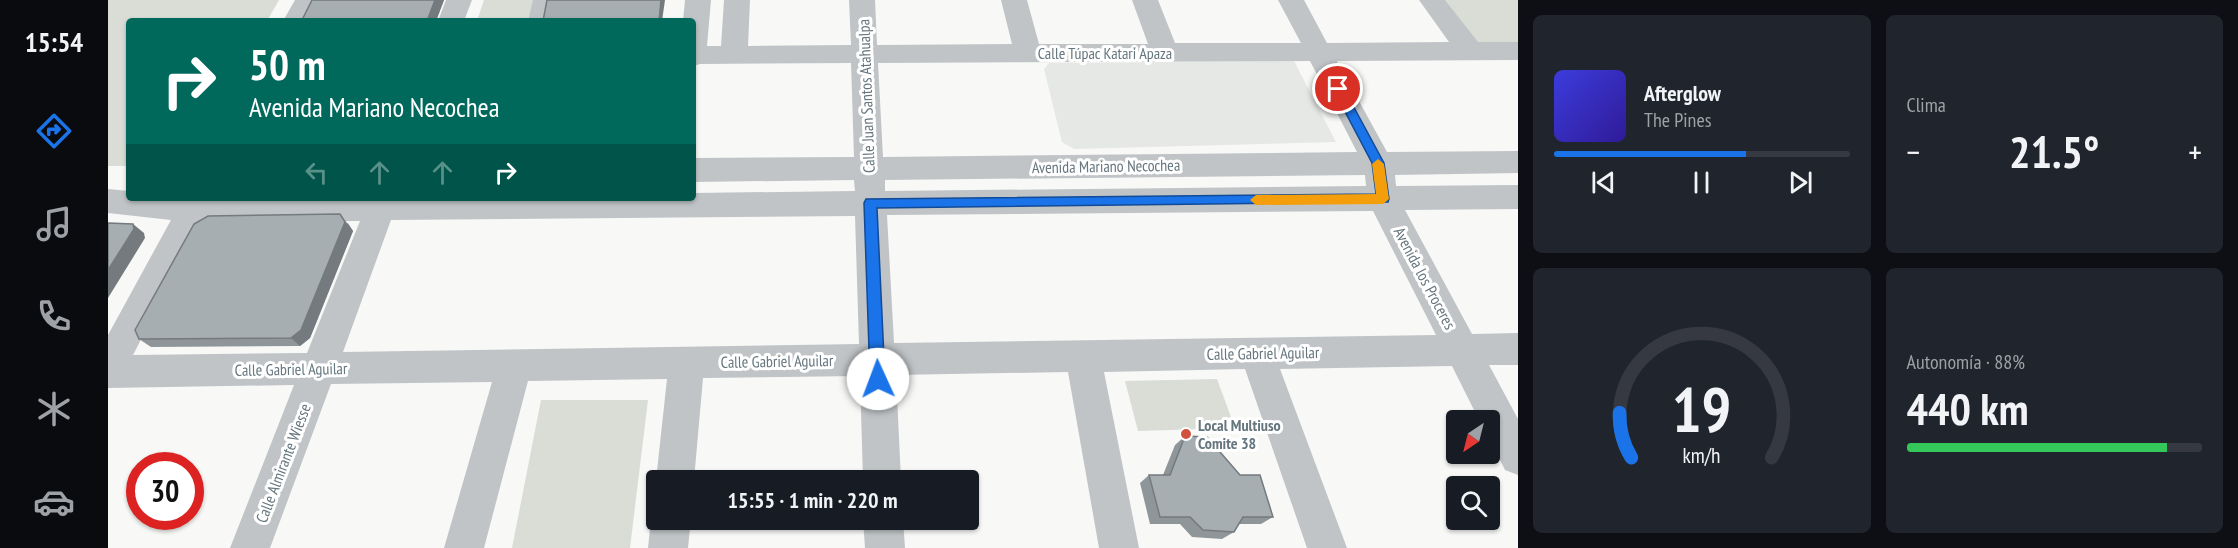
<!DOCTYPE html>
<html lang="es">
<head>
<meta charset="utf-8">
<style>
  body { margin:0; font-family:"PT Sans Narrow",sans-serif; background:#20242c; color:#f1f3f6; height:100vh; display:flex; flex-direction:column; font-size:22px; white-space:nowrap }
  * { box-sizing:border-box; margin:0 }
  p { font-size:20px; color:#9ea1a6 }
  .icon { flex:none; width:33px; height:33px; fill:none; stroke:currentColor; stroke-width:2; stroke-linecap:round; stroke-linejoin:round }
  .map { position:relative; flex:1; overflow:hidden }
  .details { display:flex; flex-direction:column; gap:15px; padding:15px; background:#0d0f14; width:720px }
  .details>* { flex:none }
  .hud { position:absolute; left:18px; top:18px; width:570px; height:183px; border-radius:6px; box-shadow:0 2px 4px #0004; background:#00695c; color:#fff; overflow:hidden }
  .needle { width:39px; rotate:215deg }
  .buttons { position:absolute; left:1338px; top:410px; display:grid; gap:12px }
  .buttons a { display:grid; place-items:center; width:54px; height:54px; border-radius:6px; background:#171b24; box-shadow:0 2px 4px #0004; font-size:30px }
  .speed { position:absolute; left:18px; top:452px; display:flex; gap:12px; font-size:30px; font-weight:700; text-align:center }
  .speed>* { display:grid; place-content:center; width:78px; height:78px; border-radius:50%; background:#171b24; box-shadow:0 2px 4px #0004; line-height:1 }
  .speed .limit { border:9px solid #d22; background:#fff; color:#111 }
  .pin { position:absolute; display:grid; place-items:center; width:51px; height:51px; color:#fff; margin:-26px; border:3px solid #fff; border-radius:50%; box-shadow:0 2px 6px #0007 }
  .me { position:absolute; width:66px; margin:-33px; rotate:358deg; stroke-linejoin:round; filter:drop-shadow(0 0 4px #0008) }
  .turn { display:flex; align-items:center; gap:21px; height:126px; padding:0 24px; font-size:27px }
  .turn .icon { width:78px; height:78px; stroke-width:2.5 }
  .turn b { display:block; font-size:42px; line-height:51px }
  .lanes { display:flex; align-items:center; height:57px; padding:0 24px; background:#0003; justify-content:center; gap:30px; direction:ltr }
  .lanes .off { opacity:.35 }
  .big { font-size:45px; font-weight:800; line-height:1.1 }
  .details .card { flex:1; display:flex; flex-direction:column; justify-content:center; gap:9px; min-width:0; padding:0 21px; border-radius:9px; background:#20242c }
  .details .dial { align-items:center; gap:0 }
  .dial svg { height:156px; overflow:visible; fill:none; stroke:#363941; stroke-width:7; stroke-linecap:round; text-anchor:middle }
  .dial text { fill:#f1f3f6; stroke:none }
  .song { display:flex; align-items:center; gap:18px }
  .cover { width:72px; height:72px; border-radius:9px; background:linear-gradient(135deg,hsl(240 70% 55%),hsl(250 70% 35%)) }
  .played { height:6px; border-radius:3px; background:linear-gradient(90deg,#1a73e8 65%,#363941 65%) }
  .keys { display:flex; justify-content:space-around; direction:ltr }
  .heat { display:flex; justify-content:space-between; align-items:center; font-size:33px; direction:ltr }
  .charge { height:9px; border-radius:4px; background:linear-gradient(90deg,#34c759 88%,#363941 0) }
  .details .tiles { flex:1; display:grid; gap:15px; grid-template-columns:repeat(2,1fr) }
  .trip { position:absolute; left:538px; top:470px; width:333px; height:60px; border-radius:6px; background:#171b24; box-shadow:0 2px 4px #0004; font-weight:800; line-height:60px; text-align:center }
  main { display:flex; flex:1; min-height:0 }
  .tabs { display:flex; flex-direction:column; width:108px; justify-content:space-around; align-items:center; background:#090b0e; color:#9ea1a6 }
  .tabs .icon { width:42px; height:42px }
  .tabs .active { color:#1a73e8 }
  .tabs b { font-size:27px; color:#f1f3f6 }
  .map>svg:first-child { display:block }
  .built { fill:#e6e8e6 }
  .green { fill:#d9ddd6 }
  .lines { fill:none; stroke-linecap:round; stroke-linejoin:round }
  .minor { fill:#c0c4c7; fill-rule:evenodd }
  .wall { fill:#8f9699 }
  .shaded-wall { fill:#747a7d }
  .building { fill:#a6aeb2; stroke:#747a7d; stroke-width:1.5 }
  .route { fill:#1a73e8; stroke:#114b97; stroke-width:1.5 }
  .slow { fill:#f59e0b }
  .poi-dot { fill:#d0513e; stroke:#fff; stroke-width:2 }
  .labels { text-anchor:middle; stroke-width:6; stroke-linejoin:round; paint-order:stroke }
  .street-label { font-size:16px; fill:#66767e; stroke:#fff }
  .poi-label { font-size:16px; font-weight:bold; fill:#66767e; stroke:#fff; text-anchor:start }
</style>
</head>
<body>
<main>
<nav class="tabs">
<b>15:54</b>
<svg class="icon active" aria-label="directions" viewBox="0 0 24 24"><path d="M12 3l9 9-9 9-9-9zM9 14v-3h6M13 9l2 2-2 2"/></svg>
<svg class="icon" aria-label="music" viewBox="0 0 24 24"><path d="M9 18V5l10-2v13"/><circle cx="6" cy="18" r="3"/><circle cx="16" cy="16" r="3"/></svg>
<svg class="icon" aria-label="phone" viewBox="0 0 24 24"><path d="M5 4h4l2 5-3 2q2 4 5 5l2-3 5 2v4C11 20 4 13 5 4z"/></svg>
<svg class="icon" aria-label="climate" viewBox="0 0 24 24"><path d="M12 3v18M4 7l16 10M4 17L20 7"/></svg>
<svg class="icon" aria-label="car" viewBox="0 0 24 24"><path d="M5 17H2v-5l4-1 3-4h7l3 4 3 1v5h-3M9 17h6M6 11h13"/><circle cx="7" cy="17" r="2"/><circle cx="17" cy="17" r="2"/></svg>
</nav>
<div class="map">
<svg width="1410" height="548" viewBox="0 0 1410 548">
  <rect width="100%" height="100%" fill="#f8f8f6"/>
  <polygon class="built" points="1186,61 1228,142 966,149 954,142 936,69 941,63"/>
  <g class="green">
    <polygon points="0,0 171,0 159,21 21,21 21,166 0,166"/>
    <polygon points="376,0 436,0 430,21 369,21"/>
    <polygon points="1337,0 1410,0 1410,43 1368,44"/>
    <polygon points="1109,379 1127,428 1030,431 1017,381"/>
    <polygon points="433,400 540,400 522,548 404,548"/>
  </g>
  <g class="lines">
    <g class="minor">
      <polygon points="187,0 213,0 201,21 175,21"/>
      <polygon points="338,0 364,0 356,21 330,21"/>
      <polygon points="425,0 451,0 446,21 420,21"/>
      <path d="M577 0H603L599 46H613L616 0H642L640 46 743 45 741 0H767L769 45 904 44 893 0H919L931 44H1040L1024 0H1050L1067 43H1193L1170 0H1196L1219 43 1341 42 1311 0H1337L1370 42H1410V60L1229 61 1279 152 1410 151V173L1287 175 1288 186 1410 185V209L1297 210 1364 334 1410 333V365H1381L1410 419V475L1397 470 1382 440V420H1371L1344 366 1172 369 1239 548H1199L1137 369 996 372 1031 548H991L960 372 788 375 793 480H755L752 376 595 378 586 480H549V483L548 480 559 379 420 381 376 548H336L384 382 223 384 162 548H122L186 385 0 388V335L63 220 0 213V189L21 191V198H585V193L747 191 746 180 585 182V158L746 157 743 63 592 64 585 66V21H575ZM1202 61 1249 152 775 157 770 63ZM1257 175 1258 186 777 191V180ZM1265 211 1328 335 786 343 779 215ZM747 216 751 344 235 352 283 220ZM252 221 199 353 25 355 94 222Z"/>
      <polygon points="549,505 549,519 583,519 580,548 540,548 543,519"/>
      <polygon points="755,519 795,519 797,548 757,548"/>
    </g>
  </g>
  <g class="wall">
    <polygon points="204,0 336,0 328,21 195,21 194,20"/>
    <polygon points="240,223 245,231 202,338 192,346 43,347 31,339"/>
    <polygon points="1077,436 1165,517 1153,524 1131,524 1126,532 1114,539 1084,537 1072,524 1042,524 1032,483 1041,475 1055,475 1067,445"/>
  </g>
  <g class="shaded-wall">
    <polygon points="327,0 336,0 328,21 319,21"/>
    <polygon points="553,0 557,0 554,21 551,21"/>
    <polygon points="232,214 245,231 202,338 192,346 183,338"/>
    <polygon points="25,224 36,233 37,238 0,298 0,270"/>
  </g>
  <g class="building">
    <polygon points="204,0 327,0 319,21 194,20"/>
    <polygon points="439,0 553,0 551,21 435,21"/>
    <polygon points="232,214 237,222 193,330 183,338 31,339 27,330 86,224 100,216"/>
    <polygon points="0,223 25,224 26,229 0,270"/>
    <polygon points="1077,436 1099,437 1132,475 1152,475 1165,517 1135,517 1126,532 1095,530 1082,517 1052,517 1041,475 1062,475"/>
  </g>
  <polygon class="route" points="1230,85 1236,89 1276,163 1281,199 1280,202 769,208 777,379 775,384 770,386 764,384 762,379 756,203 758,199 1268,194 1264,163 1225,89"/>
  <polygon class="slow" points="1270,159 1276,164 1281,199 1275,204 1148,205 1142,200 1148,195 1268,194 1264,164"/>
  <circle class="poi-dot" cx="1078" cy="434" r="6"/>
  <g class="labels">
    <g class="street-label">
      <text x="997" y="59">Calle Túpac Katari Apaza</text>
      <text transform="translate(758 96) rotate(-92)" y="6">Calle Juan Santos Atahualpa</text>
      <text transform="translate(998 166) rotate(-1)" y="6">Avenida Mariano Necochea</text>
      <text transform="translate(1317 278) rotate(62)" y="6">Avenida los Proceres</text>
      <text transform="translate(1155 353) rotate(-1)" y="6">Calle Gabriel Aguilar</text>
      <text transform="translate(669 361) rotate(-1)" y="6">Calle Gabriel Aguilar</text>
      <text transform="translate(183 369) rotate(-1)" y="6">Calle Gabriel Aguilar</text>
      <text transform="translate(175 463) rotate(-69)" y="6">Calle Almirante Wiesse</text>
    </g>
    <g class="poi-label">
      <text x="1090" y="431">Local Multiuso<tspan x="1090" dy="18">Comite 38</tspan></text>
    </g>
  </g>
</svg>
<div class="buttons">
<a><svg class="needle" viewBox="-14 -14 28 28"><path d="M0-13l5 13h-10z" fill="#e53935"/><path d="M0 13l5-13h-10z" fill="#9ea1a6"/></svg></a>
<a><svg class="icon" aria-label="search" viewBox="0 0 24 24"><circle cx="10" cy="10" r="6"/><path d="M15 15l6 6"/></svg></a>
</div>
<div class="speed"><div class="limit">30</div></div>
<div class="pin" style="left:1230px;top:89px;background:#d93025"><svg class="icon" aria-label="arrive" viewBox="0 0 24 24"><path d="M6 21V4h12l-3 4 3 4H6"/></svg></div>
<svg class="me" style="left:770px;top:379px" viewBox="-20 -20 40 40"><circle r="19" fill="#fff"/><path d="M0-13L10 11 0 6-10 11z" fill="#1a73e8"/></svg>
<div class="trip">15:55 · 1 min · 220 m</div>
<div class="hud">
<div class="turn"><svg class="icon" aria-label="right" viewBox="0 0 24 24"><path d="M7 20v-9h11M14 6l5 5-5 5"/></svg><div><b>50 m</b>Avenida Mariano Necochea</div></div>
<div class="lanes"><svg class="icon off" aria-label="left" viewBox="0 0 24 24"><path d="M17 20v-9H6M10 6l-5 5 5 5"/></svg><svg class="icon off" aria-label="ahead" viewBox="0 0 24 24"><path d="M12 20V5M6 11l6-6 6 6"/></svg><svg class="icon off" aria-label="ahead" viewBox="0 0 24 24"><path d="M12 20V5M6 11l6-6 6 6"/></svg><svg class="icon" aria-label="right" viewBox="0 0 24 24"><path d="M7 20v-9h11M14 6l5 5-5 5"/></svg></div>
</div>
</div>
<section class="details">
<div class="tiles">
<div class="card">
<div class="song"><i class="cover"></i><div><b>Afterglow</b><p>The Pines</p></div></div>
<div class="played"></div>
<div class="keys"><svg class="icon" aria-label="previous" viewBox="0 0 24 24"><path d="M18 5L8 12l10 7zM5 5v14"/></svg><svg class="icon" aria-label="pause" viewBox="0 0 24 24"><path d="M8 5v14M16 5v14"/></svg><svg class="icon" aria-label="next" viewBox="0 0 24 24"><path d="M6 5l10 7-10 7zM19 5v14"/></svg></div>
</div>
<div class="card"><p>Clima</p>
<div class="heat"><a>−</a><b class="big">21.5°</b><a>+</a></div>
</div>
<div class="card dial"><svg viewBox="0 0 100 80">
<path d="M14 69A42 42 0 1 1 86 69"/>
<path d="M14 69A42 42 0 0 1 8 46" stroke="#1a73e8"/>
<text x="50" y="56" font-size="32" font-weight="700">19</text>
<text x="50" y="72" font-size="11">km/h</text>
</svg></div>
<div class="card"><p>Autonomía · 88%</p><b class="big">440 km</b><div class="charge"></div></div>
</div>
</section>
</main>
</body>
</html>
